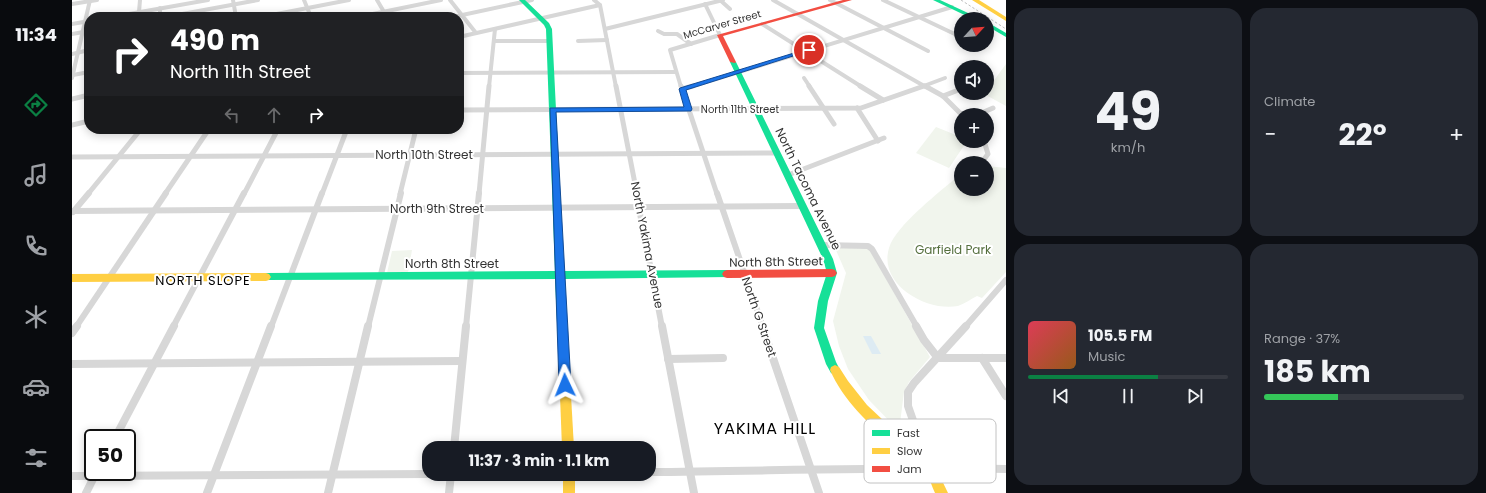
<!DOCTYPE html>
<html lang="en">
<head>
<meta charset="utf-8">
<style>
  body { margin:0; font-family:Poppins,sans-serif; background:#242831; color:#f1f3f6; height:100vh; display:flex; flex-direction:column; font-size:15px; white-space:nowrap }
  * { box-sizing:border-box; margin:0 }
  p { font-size:13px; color:#9ea1a6 }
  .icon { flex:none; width:22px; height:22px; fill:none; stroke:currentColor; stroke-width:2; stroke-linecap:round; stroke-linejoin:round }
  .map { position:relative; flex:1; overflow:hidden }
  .sheet { display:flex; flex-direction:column; gap:8px; padding:8px; background:#0d0f14; width:480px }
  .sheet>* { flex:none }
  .banner { position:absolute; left:12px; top:12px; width:380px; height:122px; border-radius:16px; box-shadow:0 2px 10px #0003; background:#202124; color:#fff; overflow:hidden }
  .needle { width:26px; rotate:64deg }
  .tools { position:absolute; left:882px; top:12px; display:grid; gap:8px }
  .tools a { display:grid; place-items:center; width:40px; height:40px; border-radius:50%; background:#171b24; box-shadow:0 2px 10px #0003; font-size:20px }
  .speed { position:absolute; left:12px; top:429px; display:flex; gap:8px; font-size:20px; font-weight:700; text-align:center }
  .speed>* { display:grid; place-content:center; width:52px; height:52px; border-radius:50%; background:#171b24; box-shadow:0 2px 10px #0003; line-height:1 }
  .speed .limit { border:2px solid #111; border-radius:6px; background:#fff; color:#111 }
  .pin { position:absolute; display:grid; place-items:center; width:34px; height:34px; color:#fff; margin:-17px; border:2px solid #fff; border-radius:50%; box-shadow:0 1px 4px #0007 }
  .me { position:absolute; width:44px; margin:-22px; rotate:358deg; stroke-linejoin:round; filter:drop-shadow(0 0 3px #0008) }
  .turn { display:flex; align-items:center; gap:14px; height:84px; padding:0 20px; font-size:18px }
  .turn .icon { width:52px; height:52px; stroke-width:2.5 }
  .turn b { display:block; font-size:28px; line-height:34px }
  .lanes { display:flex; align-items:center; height:38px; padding:0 20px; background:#0003; justify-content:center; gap:20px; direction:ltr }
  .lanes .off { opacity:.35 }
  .big { font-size:30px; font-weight:700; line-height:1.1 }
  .sheet .tile { flex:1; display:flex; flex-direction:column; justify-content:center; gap:6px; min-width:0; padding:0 14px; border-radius:16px; background:#242831 }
  .sheet .dial { align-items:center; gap:0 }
  .dial b { font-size:52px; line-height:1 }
  .song { display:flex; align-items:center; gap:12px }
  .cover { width:48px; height:48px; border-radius:6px; background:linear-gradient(135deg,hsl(350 70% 55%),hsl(30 70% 35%)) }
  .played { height:4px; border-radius:2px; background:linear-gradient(90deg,#0b8043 65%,#363941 65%) }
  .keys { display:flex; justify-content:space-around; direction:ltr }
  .heat { display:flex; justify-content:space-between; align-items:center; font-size:22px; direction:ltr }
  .charge { height:6px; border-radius:3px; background:linear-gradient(90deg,#34c759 37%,#363941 0) }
  .sheet .tiles { flex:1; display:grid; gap:8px; grid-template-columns:repeat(2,1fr) }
  .trip { position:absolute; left:350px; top:441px; width:234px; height:40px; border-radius:16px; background:#171b24; box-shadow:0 2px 10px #0003; font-weight:700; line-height:40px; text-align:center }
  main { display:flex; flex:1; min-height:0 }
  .tabs { display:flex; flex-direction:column; width:72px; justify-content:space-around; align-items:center; background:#090b0e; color:#9ea1a6 }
  .tabs .icon { width:28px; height:28px }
  .tabs .on { color:#0b8043 }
  .tabs b { font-size:18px; color:#f1f3f6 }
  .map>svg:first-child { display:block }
  .green { fill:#f1f5ed }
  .water { fill:#ddebf3 }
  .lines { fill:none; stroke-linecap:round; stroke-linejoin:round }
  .street-far3 { stroke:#d7d7d7; stroke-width:4 }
  .street-far2 { stroke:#d7d7d7; stroke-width:5 }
  .street-far1 { stroke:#d7d7d7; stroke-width:6 }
  .street { stroke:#d7d7d7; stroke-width:8 }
  .fast { fill:#16e098; fill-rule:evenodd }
  .slow { fill:#ffcf43; fill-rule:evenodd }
  .jam { fill:#f24e42; fill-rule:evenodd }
  .rail { stroke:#bebebe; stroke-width:1; stroke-dasharray:2.5 2; stroke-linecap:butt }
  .route { fill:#1a73e8; stroke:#114b97 }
  .labels { text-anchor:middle; stroke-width:4; stroke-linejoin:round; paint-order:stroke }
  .far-street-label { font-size:10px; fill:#333; stroke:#fff }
  .street-label { font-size:12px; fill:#333; stroke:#fff }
  .park-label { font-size:12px; fill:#56703f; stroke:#fff }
  .neighbourhood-label { font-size:13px; letter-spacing:1px; fill:#000; stroke:#fff }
  .near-neighbourhood-label { font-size:16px; letter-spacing:1px; fill:#000; stroke:#fff }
  .key { fill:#fff; stroke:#c2c2c2; stroke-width:1 }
  .key-label { font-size:11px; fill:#333 }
</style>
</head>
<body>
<main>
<nav class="tabs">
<b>11:34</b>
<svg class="icon on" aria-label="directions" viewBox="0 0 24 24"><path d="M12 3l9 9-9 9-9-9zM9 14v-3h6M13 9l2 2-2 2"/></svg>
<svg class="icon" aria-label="music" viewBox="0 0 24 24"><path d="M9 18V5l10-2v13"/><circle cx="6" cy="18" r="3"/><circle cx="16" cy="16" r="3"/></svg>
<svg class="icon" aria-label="phone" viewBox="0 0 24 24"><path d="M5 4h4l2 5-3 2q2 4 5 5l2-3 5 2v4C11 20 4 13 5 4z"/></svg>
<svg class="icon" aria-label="climate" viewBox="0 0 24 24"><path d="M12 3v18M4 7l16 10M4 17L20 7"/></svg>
<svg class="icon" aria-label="car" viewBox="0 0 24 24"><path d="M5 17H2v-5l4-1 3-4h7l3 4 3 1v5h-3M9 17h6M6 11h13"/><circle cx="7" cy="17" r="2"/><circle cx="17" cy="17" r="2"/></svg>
<svg class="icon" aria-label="filters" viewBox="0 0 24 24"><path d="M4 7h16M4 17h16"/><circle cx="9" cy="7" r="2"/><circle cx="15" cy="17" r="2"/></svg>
</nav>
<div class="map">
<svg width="934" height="493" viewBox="0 0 934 493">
  <rect width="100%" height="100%" fill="#fff"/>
  <g class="green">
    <polygon points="934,64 934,106 912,94 915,93 915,90"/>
    <polygon points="864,127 889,137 889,141 895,141 877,168 844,153"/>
    <path d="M915 166 934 168V272L910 298 905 296C899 299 892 304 886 306 854 312 806 284 817 248 824 225 870 190 889 174V189H915Z"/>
    <polygon points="763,248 797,248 858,357 837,382 832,392 827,431 797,400 776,369 767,346 761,321 774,273"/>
    <polygon points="340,250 336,273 315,273 320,251"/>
  </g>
  <polygon class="water" points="791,336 799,336 809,354 800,354"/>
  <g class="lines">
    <g class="street-far3">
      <polyline points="161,0 164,17"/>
      <polyline points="232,0 239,17"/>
      <polyline points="305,0 315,17"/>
      <polyline points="378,0 404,33"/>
      <polyline points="522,0 528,5 544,87"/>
      <polyline points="648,0 658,9"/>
      <polyline points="701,0 854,87"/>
      <polyline points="758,0 856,51"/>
      <polyline points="811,0 889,37"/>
      <polyline points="0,4 25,0"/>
      <polyline points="88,8 88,17"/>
      <polyline points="67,12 68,0"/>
      <polyline points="40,17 136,0"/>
      <polyline points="94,17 186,0"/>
      <polyline points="189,17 277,0"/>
      <polyline points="286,17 369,0"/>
      <polyline points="381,17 460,0"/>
      <polyline points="0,24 17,21"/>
      <polyline points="690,24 790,87"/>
      <polyline points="533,29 651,0"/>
      <polyline points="586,31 592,34 605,34 619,44"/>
      <polyline points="0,34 17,31"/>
      <polyline points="387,37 528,5"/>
      <polyline points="422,41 478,41"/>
      <polyline points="506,41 535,40"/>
      <polyline points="0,54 17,50"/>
      <polyline points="387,73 604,72"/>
      <polyline points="1,75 17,72"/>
      <polyline points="0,78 18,0"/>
      <polyline points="732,78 738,87"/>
      <polyline points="417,87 423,29"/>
      <polyline points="609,87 598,50 648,35 633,4"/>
      <polyline points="618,87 880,7"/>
      <polyline points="849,87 873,78"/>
    </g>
    <g class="street-far2">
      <polyline points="544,86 565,194"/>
      <polyline points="609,86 645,194"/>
      <polyline points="737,86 762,124"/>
      <polyline points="788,86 811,100"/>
      <polyline points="853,86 871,96 890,115"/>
      <polyline points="610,89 621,86"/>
      <polyline points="871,96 889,89"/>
      <polyline points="0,99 17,95"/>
      <polyline points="785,108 806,141"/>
      <polyline points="387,110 789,108 852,86"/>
      <polyline points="905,115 921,108"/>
      <polyline points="0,125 17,121"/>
      <polyline points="0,157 705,153"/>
      <polyline points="910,162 916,154 912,141"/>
      <polyline points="716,175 812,138"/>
      <polyline points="16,194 69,129"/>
      <polyline points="93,194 137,129"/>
      <polyline points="172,194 206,129"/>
      <polyline points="250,194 275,129"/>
      <polyline points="328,194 344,129"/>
      <polyline points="407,194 417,86"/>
    </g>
    <g class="street-far1">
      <polyline points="564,193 590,327"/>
      <polyline points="645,193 691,327"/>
      <polyline points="0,211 730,206"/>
      <polyline points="1,212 17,193"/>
      <polyline points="749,245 796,246 800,249 845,327"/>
      <polyline points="4,327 94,193"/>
      <polyline points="101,327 172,193"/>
      <polyline points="199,327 250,193"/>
      <polyline points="296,327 329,193"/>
      <polyline points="394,327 407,193"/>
      <polyline points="893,327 934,280"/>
    </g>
    <g class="street">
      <polyline points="590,326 622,493"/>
      <polyline points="690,326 747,493"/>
      <polyline points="844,326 852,340 866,358 934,358"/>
      <polyline points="0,333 5,326"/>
      <polyline points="910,358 934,396"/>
      <polyline points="596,359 651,358"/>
      <polyline points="0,364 390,361"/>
      <polyline points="43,438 102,326"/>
      <polyline points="382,448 394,326"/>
      <polyline points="857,466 836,406 836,392 842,383 894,326"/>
      <path d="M577 472C696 471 815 467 934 469"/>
      <polyline points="0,476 357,474"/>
      <polyline points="14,493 24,473"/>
      <polyline points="135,493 199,326"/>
      <polyline points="256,493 296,326"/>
      <polyline points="377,493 379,474"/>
    </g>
    <g class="fast">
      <polygon points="447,0 453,0 477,23 480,29 492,271 655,270 658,271 660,274 658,277 493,279 496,343 495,346 491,348 487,346 486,343 483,279 191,280 189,277 191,274 194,273 483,271 474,29 472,25"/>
      <polygon points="861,0 868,0 909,19 901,19"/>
      <polygon points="915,22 934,33 934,37 915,26"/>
      <polygon points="659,61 664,62 761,259 765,273 756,301 752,328 764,362 768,370 767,373 763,375 759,373 754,364 742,328 746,301 755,273 751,259 658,62"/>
    </g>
    <g class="slow">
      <polygon points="900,0 907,0 934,17 934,21"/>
      <polygon points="194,273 197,274 199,277 197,280 194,281 0,282 0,274"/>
      <polygon points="491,338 495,340 496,343 502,448 490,448 486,343 487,340"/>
      <path d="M763 365 767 367 776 381 795 405 829 437 862 464 876 493H863C860 487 858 479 854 473 848 465 830 453 821 445 797 424 771 400 758 370L759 367Z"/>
      <rect x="491" y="474" width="12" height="19"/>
    </g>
    <g class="jam">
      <polygon points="771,0 780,0 651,36 664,62 663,63 658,62 645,35"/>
      <polygon points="760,269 763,270 765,273 763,276 760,277 655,278 652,277 650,274 652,271 655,270"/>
    </g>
    <polyline class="rail" points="889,0 934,29"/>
  </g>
  <polygon class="route" points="735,49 740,50 614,90 620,109 619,111 484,112 499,385 497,389 493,391 489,389 487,385 478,108 612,107 607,89 608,88"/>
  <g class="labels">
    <g class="far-street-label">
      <text transform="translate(650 24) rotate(-16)" y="4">McCarver Street</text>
      <text x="668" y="113">North 11th Street</text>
    </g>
    <g class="street-label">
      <text x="352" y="159">North 10th Street</text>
      <text transform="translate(736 189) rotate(64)" y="4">North Tacoma Avenue</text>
      <text x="365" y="213">North 9th Street</text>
      <text transform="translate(575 245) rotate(79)" y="4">North Yakima Avenue</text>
      <text transform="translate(704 262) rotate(-1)" y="4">North 8th Street</text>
      <text x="380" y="268">North 8th Street</text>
      <text transform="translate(687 317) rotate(71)" y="4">North G Street</text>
    </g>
    <g class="park-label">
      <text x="881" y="254">Garfield Park</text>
    </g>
    <g class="neighbourhood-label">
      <text x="131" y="285">NORTH SLOPE</text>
    </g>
    <g class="near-neighbourhood-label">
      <text x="693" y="434">YAKIMA HILL</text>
    </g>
  </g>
  <rect x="792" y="419" width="132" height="64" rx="6" class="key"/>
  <rect x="800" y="430" width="18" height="6" fill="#16e098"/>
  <rect x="800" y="448" width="18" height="6" fill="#ffcf43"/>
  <rect x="800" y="466" width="18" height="6" fill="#f24e42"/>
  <g class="key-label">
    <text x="825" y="437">Fast</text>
    <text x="825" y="455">Slow</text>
    <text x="825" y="473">Jam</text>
  </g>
</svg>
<div class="tools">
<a><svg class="needle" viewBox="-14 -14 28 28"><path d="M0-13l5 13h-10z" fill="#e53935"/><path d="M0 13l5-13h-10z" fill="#9ea1a6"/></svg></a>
<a><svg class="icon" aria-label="sound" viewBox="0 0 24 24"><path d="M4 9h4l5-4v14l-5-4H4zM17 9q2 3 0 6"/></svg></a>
<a>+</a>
<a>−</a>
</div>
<div class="speed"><div class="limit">50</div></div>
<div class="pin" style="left:737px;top:50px;background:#d93025"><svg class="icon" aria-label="arrive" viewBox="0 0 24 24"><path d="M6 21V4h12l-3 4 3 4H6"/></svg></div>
<svg class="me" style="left:493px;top:385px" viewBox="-20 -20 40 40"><path d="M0-17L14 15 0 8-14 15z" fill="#1a73e8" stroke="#fff" stroke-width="4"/></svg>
<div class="trip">11:37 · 3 min · 1.1 km</div>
<div class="banner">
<div class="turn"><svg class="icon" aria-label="right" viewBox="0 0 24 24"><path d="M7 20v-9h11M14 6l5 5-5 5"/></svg><div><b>490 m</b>North 11th Street</div></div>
<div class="lanes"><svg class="icon off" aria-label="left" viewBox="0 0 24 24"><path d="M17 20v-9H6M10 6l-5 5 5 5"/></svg><svg class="icon off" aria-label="ahead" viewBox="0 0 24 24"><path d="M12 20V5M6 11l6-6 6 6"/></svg><svg class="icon" aria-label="right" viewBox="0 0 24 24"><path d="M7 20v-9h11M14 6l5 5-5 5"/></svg></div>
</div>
</div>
<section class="sheet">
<div class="tiles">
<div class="tile dial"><b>49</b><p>km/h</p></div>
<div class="tile"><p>Climate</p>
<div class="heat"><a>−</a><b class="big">22°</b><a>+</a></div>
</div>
<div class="tile">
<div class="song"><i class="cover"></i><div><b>105.5 FM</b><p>Music</p></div></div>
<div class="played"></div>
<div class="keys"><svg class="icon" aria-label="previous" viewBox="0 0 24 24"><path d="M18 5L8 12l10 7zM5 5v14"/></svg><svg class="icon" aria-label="pause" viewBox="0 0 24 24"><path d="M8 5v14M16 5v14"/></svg><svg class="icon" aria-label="next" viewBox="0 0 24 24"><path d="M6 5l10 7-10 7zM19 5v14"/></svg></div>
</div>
<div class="tile"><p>Range · 37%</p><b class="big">185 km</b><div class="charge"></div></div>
</div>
</section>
</main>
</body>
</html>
